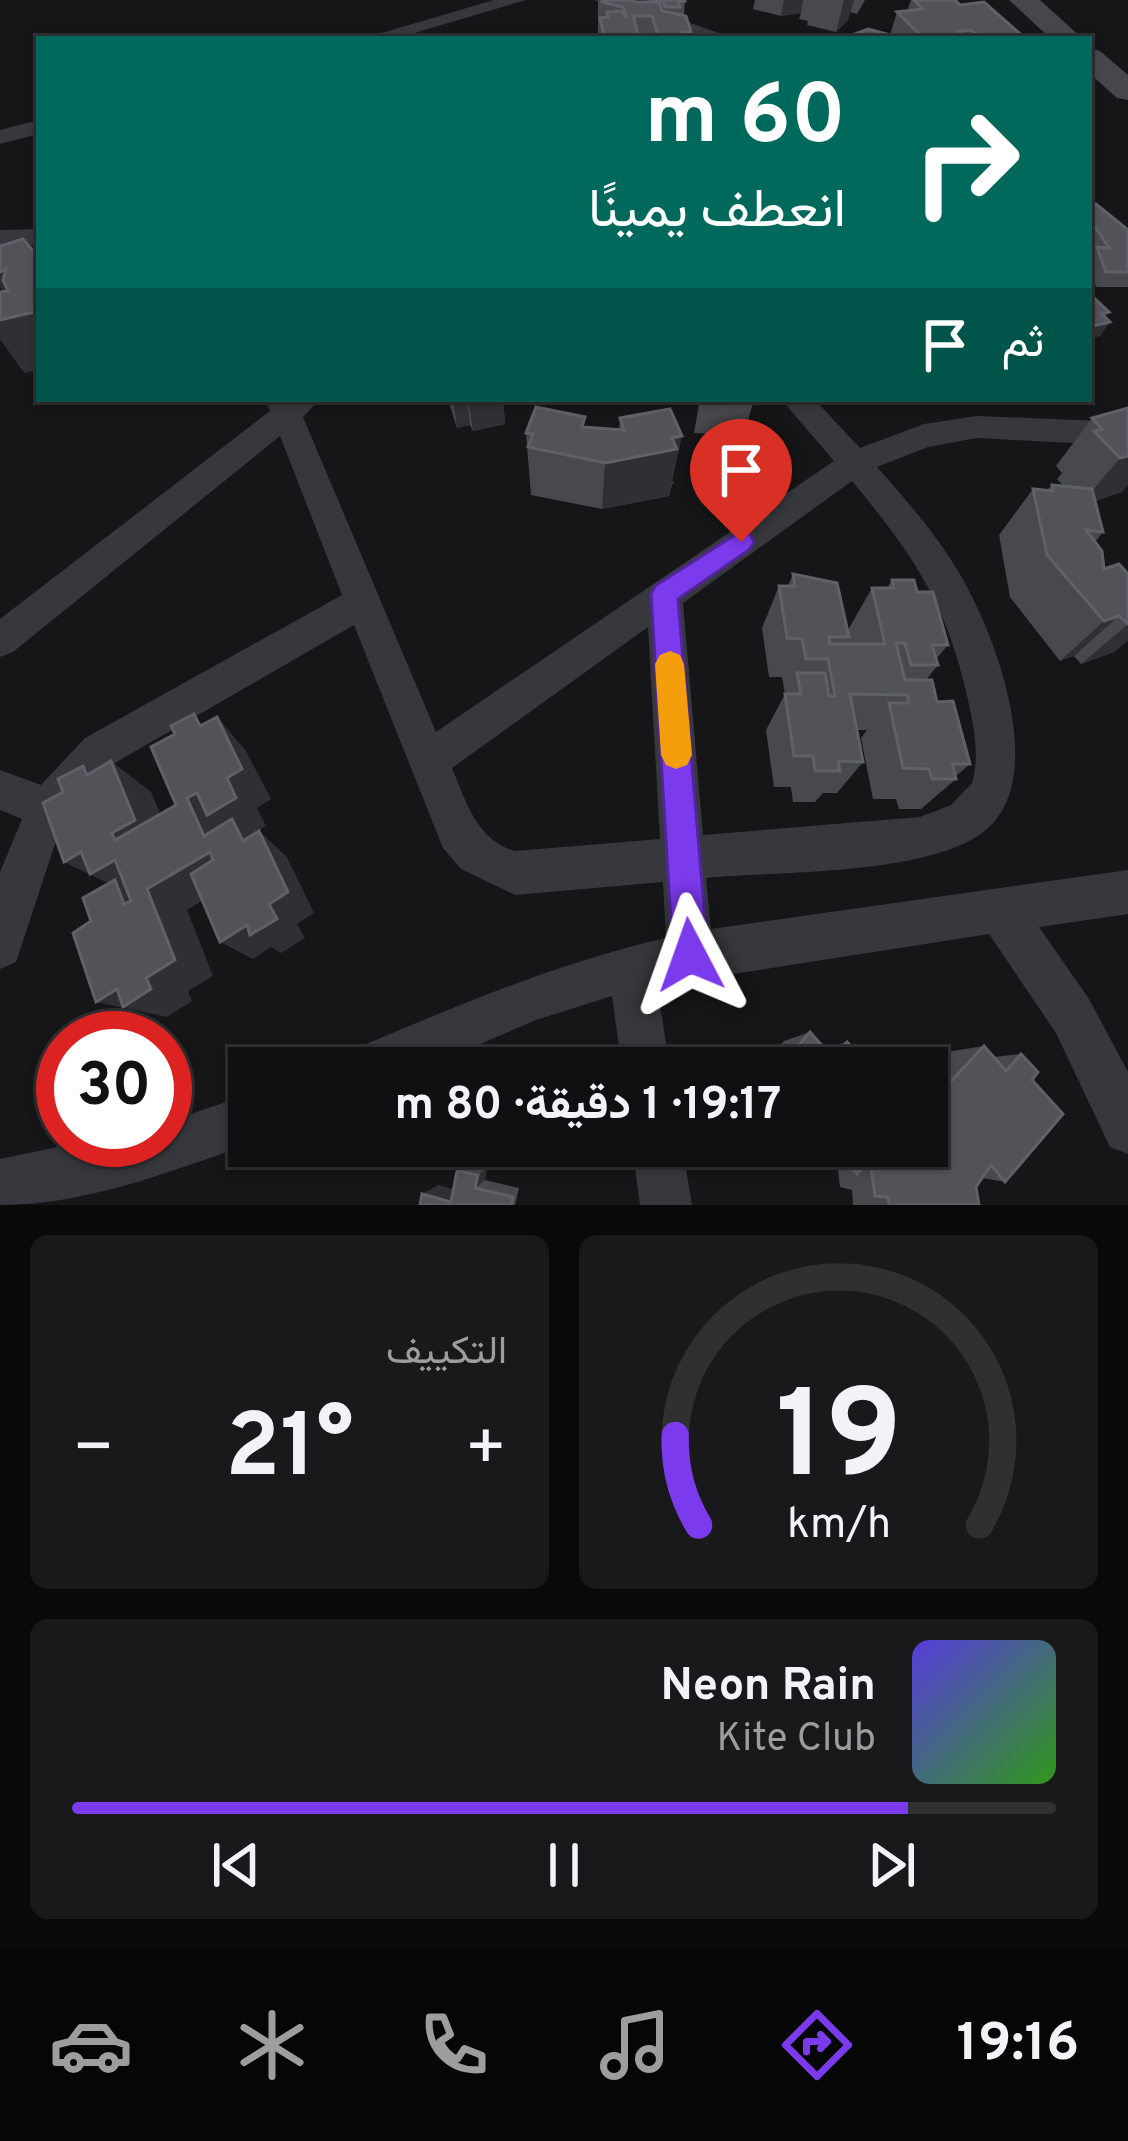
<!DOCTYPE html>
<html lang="ar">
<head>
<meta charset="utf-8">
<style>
  body { margin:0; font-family:Overpass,Vazirmatn,sans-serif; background:#19191b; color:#f1f3f6; direction:rtl; height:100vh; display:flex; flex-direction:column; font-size:45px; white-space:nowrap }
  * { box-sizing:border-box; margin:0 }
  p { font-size:39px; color:#9c9d9f }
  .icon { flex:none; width:66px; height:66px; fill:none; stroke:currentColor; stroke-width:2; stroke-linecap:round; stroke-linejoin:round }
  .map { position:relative; height:1205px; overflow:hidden; direction:ltr }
  .panel { display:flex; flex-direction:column; gap:30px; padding:30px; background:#09090a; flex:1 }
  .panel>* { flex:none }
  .banner { position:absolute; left:36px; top:36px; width:1056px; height:366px; border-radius:0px; box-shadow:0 3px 9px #0004,0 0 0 3px #303032; direction:rtl; background:#00695c; color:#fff; overflow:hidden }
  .speed { position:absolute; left:36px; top:1011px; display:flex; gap:24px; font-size:60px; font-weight:700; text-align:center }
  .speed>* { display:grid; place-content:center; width:156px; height:156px; border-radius:50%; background:#101012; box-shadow:0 3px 9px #0004,0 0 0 3px #303032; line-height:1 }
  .speed .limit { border:18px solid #d22; background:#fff; color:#111 }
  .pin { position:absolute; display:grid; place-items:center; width:102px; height:102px; color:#fff; margin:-123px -51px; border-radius:50% 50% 50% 0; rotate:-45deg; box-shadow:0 0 12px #0007 }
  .pin .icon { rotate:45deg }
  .me { position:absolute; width:132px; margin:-66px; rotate:356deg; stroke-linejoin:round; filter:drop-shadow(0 0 9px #0008) }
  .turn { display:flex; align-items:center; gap:42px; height:252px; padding:0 48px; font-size:54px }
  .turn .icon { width:156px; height:156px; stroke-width:2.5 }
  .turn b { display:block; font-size:84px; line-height:102px }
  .then { display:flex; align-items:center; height:114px; padding:0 48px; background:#0003; gap:24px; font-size:45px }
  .big { font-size:90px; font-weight:700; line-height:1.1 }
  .panel .widget { flex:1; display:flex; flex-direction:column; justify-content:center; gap:18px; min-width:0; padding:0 42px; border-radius:18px; background:#19191b }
  .panel .dial { align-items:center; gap:0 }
  .dial svg { height:312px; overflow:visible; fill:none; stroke:#303032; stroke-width:7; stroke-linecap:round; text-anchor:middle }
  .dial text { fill:#f1f3f6; stroke:none }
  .song { display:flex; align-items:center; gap:36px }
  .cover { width:144px; height:144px; border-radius:18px; background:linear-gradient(135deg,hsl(250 70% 55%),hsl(110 70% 35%)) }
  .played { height:12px; border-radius:6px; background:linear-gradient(90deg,#7c3aed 85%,#303032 85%) }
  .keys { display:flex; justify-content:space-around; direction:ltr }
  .heat { display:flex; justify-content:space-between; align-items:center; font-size:66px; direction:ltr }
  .panel .tiles { flex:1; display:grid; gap:30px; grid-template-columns:1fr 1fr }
  .widget:last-child { grid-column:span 2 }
  .trip { position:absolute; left:228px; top:1047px; width:720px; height:120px; border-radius:0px; background:#101012; box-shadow:0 3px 9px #0004,0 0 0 3px #303032; font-weight:700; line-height:120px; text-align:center; direction:rtl }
  .tabs { display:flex; height:192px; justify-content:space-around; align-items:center; background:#060607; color:#9c9d9f }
  .tabs .icon { width:84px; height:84px }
  .tabs .active { color:#7c3aed }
  .tabs b { font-size:54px; color:#f1f3f6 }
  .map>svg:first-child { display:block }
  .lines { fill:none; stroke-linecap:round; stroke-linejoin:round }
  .street { fill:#37383d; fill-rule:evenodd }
  .secondary { fill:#45474d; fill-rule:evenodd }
  .wall { fill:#47494d }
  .shaded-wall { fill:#2f3033 }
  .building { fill:#525359; stroke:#5f6168; stroke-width:3 }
  .route { fill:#7c3aed; stroke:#51269a; stroke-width:3 }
  .slow { fill:#f59e0b }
</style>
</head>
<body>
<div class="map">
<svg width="1128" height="1205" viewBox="0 0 1128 1205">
  <rect width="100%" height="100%" fill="#161618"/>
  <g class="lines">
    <g class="street">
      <polygon points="494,0 526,0 394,39 361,39"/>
      <polygon points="594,0 624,0 736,39 705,39"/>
      <polygon points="39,120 39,134 0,144 0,130"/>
      <polygon points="39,229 39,245 0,246 0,230"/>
      <path d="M265 399 318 401 303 417 436 732 834 461 781 399H814L860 448 924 424 977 416 1128 422V446L977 438 928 447 877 467C907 501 938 536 961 576 996 636 1055 790 976 837 914 875 781 871 706 878L711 929 1128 870V914L1039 927 1089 999 1128 1072V1154L1110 1147 1056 1033 989 934 657 986 670 1068H622L612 996 536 1020 424 1068H343L350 1051C454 1007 556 963 666 938L663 882 515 895 461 869 443 848 354 625 113 764 59 832 16 962 0 969V872L22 819 0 810V770L41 785 85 738 342 595 280 436 13 652 0 657V619L270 411ZM852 481C914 556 947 604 968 700 974 727 980 756 972 783L951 805 920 817 703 835 683 603ZM648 627 660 839 515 851C476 840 466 801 452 768Z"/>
      <path d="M249 1094V1144C170 1172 85 1205 0 1205V1159L91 1140H165V1123Z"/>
      <polygon points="632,1146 682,1146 692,1205 640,1205"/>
    </g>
    <g class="secondary">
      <polygon points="1009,0 1040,0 1083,39 1051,39"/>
      <polygon points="1089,48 1100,51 1128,75 1128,100 1117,98 1089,73"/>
    </g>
  </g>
  <g class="wall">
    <polygon points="598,0 634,0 635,2 647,2 647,0 685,0 684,16 691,32 690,39 598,39"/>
    <polygon points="755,0 865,0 857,14 850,12 848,20 836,32 807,25 808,21 799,19 801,13 781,16 753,9"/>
    <polygon points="911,0 955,0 960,5 1026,39 844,39 890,35 897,12 907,11"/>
    <polygon points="1089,205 1128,230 1128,287 1096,287 1089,265 1089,260 1094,253 1089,246"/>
    <polygon points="448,399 503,399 505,424 473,431 470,425 457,428"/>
    <polygon points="700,399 754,399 744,435 694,433"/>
    <polygon points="1128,408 1122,492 1095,501 1103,532 1095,542 1104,569 1128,574 1128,640 1114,652 1081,664 1074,656 1060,661 1010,597 999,535 1033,489 1047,490 1052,485 1063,486 1057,479 1062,473 1056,466 1092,418"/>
    <polygon points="620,418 674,483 672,484 669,496 602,509 531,495 526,433 585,427 619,429"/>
    <polygon points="793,574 848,630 872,588 887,588 892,580 917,592 948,645 936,659 938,665 926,680 970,764 956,776 956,779 921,809 899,809 896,799 873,799 861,738 867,730 857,730 863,762 837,793 823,793 815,802 793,802 791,787 774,787 766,730 785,694 782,677 769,677 762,628 779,586 788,586"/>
    <polygon points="810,1032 824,1048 847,1042 870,1068 783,1068 772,1055 784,1041"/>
    <polygon points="984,1046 994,1057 1021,1054 1032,1080 1005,1182 982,1178 976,1187 979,1205 853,1205 852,1190 840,1187 838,1170 825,1167 806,1146 927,1146 926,1068 940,1053"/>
    <polygon points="469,1165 487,1168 485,1180 519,1188 515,1205 420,1205 438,1185 453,1190 457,1171"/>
  </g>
  <g class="shaded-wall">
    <polygon points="784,0 803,0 801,13 781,16"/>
    <polygon points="844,0 854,0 848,20 836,32"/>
    <polygon points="638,34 638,39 614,39 614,37"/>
    <polygon points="6,269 39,311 39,370 24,373 0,339 0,320 20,316 0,287 0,272"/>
    <polygon points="1109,312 1100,324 1110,322 1100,336 1089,339 1089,327 1102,314"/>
    <polygon points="453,399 467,399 470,425 457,428"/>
    <polygon points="468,399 503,399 505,424 473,431"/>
    <polygon points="682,436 669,496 602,509 605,463"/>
    <polygon points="1128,456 1128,485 1122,492 1080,505 1120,458"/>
    <polygon points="1119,616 1074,656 1060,661 1104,621"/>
    <polygon points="1128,624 1128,640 1114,652 1081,664"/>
    <polygon points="217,717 246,751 271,799 257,808 266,826 251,836 263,846 204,836 187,798"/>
    <polygon points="111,761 151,792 174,847 115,840 83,766 126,797"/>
    <polygon points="259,831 287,857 314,913 297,924 305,938 281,953 271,947 253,959 220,942 247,925 269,904"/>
    <polygon points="81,852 115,860 210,852 243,876 187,910 213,976 188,991 192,1001 167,1017 96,1002 117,989 146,978 118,888 64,862"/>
    <polygon points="487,1168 485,1180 475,1188 478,1175"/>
    <polygon points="438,1185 463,1192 451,1202 422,1194"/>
  </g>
  <g class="building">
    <polygon points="602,0 634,0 635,2 659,2 662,11 686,16 691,32 682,32 684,36 658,35 652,16 633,16 638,34 614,37 604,34 600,18 608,17 607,12 621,11 626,17 623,7 602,2"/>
    <polygon points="652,0 685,0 685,1 678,1 680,7 665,7 663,1"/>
    <polygon points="914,0 955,0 960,5 984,2 1026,39 982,39 971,30 958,31 966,39 924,39 897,12 923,9"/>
    <polygon points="868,29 890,35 886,36 891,39 844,38"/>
    <polygon points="1096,204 1128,230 1128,272 1106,272 1097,247 1109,248 1096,228 1089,230 1089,205"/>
    <polygon points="23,239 39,258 39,311 0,320 0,292 8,291 3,280 6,269 0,272 0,246"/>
    <polygon points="1089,293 1109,312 1102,314 1110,322 1089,327"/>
    <polygon points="536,407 585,417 582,427 624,430 620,418 670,409 682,436 672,438 677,449 605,463 528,447 533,434 526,433"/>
    <polygon points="1128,408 1128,456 1120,458 1094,431 1102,429 1092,418"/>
    <polygon points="1052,485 1092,489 1103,532 1086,530 1102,551 1104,569 1119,564 1128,574 1128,624 1119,616 1104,621 1047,555 1033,489 1053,491"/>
    <polygon points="793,574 837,583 849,637 829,637 830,644 885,644 872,588 894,588 892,580 914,580 917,592 933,592 948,645 932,645 938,665 911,665 905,643 896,643 905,680 932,680 937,702 953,701 970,764 952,764 956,779 932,779 929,769 903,768 889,703 909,703 907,695 850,694 863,762 838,761 840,771 815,771 813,756 794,756 785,694 801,694 797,673 825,673 829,696 835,696 828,659 806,659 802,639 787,638 779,586 795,586"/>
    <polygon points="194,714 200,726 217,717 242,769 227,778 236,798 207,815 197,793 187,798 204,836 232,819 243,841 259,831 288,892 269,904 277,919 250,935 247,925 220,942 191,874 213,860 210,852 147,889 175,960 146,978 151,989 123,1007 117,989 96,1002 73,933 91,921 83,898 115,880 124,904 131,901 115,860 90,874 81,852 64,862 43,803 63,792 58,779 83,766 87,775 111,761 135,820 112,833 115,840 176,805 151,747 175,734 171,726"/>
    <polygon points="810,1032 832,1057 847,1042 870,1068 804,1068 809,1062 796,1049"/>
    <polygon points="984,1046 1006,1071 1021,1054 1038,1072 1032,1080 1063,1114 1005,1182 991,1165 976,1187 979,1205 889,1205 888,1197 875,1196 870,1159 857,1174 833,1146 927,1146 927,1107"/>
    <polygon points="457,1171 478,1175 475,1188 513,1197 511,1205 420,1205 422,1194 451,1202"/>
  </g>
  <polygon class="route" points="741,531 750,534 754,542 750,549 678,599 708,955 703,967 690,973 678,967 673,955 651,594 655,586"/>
  <polygon class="slow" points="670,651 680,655 684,664 692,755 687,765 676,769 666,765 661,755 655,664 660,655"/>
</svg>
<div class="speed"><div class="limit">30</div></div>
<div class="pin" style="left:741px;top:542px;background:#d93025"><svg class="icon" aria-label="arrive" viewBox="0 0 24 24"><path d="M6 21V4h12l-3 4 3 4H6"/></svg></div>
<svg class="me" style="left:690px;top:955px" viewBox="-20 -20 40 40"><path d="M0-17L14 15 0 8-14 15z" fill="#7c3aed" stroke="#fff" stroke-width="4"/></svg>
<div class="trip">19:17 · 1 دقيقة · 80 m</div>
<div class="banner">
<div class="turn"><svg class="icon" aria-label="right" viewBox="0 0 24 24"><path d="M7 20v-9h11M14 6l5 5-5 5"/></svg><div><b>60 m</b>انعطف يمينًا</div></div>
<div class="then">ثم<svg class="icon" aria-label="arrive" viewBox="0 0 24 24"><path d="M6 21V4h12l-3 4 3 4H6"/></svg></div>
</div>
</div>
<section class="panel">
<div class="tiles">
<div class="widget dial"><svg viewBox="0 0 100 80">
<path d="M14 69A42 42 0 1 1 86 69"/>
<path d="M14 69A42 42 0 0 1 8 46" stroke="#7c3aed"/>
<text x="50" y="56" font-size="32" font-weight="700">19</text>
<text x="50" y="72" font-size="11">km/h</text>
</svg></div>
<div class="widget"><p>التكييف</p>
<div class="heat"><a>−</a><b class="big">21°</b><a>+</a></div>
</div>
<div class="widget">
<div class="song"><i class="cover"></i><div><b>Neon Rain</b><p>Kite Club</p></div></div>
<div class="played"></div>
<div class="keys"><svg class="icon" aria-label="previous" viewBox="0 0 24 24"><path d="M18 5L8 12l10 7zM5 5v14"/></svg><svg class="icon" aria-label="pause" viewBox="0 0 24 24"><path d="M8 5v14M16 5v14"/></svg><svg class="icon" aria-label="next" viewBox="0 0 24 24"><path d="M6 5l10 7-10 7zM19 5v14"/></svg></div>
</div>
</div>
</section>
<nav class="tabs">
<b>19:16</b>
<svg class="icon active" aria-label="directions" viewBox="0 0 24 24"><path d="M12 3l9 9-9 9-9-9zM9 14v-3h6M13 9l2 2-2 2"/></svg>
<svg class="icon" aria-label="music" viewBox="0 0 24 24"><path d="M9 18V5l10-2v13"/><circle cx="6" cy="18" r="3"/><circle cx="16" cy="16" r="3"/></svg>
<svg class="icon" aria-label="phone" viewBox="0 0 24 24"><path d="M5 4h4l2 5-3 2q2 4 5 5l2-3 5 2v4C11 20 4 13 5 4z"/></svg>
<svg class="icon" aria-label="climate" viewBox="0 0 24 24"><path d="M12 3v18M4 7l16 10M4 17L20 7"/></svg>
<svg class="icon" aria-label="car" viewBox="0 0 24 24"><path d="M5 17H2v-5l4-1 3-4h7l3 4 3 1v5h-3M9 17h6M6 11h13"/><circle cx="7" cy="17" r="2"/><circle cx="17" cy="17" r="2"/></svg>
</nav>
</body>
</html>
